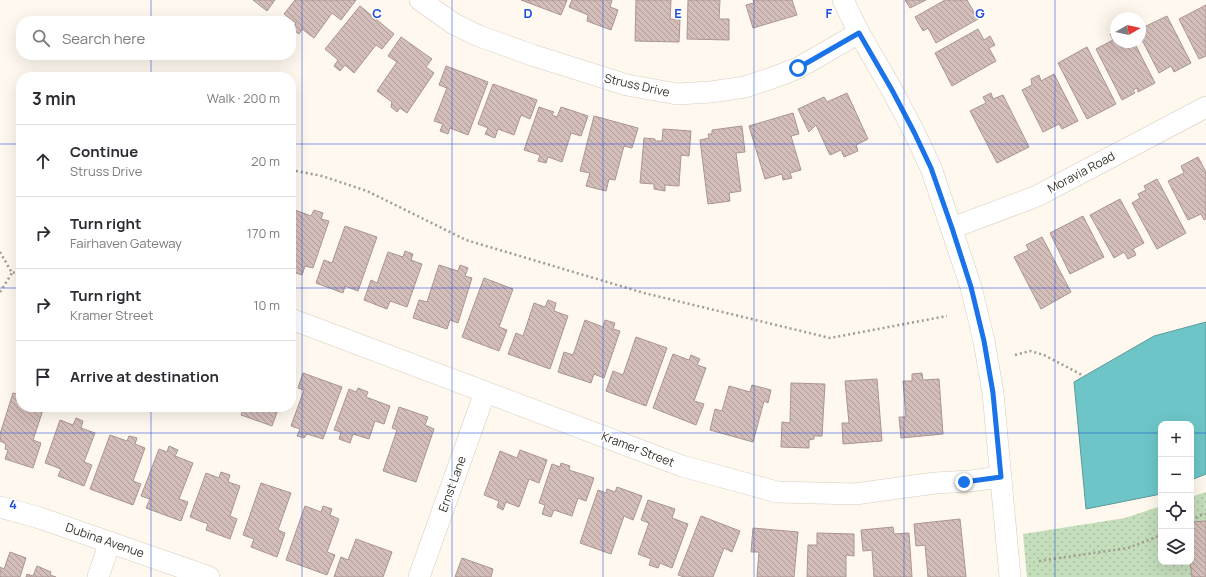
<!DOCTYPE html>
<meta charset="utf-8">
<style>
:root{--surface:#fff;--page:#f2f2f3;--text:#2b2b33;--muted:#7c7c81;--line:#e1e1e2}
body{margin:0;font-family:Manrope,sans-serif;background:var(--page);color:var(--text)}
.controls{position:absolute;right:12px;bottom:12px;display:grid;overflow:hidden;border-radius:8px;box-shadow:0 4px 16px #0002}
.controls button{width:36px;height:36px;display:grid;place-items:center;padding:0;border:0;border-bottom:1px solid var(--line);background:var(--surface);color:var(--text);font:20px sans-serif}
.compass{position:absolute;left:1110px;top:12px;width:36px;height:36px;border-radius:50%;background:var(--surface);box-shadow:0 4px 16px #0002;rotate:81deg}
.stop{position:absolute;width:12px;height:12px;margin:-9px;border:3px solid #1a73e8;border-radius:50%;background:#fff}
.stop.end{background:#1a73e8;border-color:#fff;box-shadow:0 1px 4px #0008}
.list{margin:0;padding:0;list-style:none}
h2{display:flex;justify-content:space-between;align-items:center;height:52px;margin:0;padding:0 16px;font-size:17px}
h2 small{font-size:13px;font-weight:400;color:var(--muted)}
.list li{display:grid;grid-template-columns:26px 1fr auto;gap:12px;align-items:center;box-sizing:border-box;height:72px;padding:0 16px;border-top:1px solid var(--line)}
.list b{display:block;font-size:15px;white-space:nowrap}
.list p{margin:0;font-size:13px;white-space:nowrap;color:var(--muted)}
.list em{font-size:13px;font-style:normal;color:var(--muted)}
.icon{flex:none;width:22px;height:22px;fill:none;stroke:currentColor;stroke-width:2;stroke-linecap:round;stroke-linejoin:round}
.map{position:relative;flex:none;width:1206px;height:577px;overflow:hidden}
.search{position:absolute;background:var(--surface);box-shadow:0 4px 16px #0002;left:16px;top:16px;width:280px;height:44px;display:flex;align-items:center;gap:10px;box-sizing:border-box;padding:0 14px;border-radius:16px;color:var(--muted);font-size:15px}
.panel{position:absolute;background:var(--surface);box-shadow:0 4px 16px #0002;left:16px;top:72px;width:280px;height:340px;border-radius:16px}
.map>svg:first-child{display:block}
.park{fill:url(#park-dots)}
.water{fill:#6dc5c7;stroke:#5d9a99}
.building{fill:url(#building-back-hatch);stroke:#aa9592}
.lines{fill:none;stroke-linecap:round;stroke-linejoin:round}
.street-casing{stroke:#d7ccbc;stroke-width:22}
.path{stroke:#a19b93;stroke-width:2.5;stroke-dasharray:2 3;stroke-linecap:butt}
.street{stroke:#fff;stroke-width:21}
.route{stroke:#1a73e8;stroke-width:5}
.grid{fill:none;stroke:#1d4ed8;stroke-width:1;stroke-opacity:0.55}
.labels{text-anchor:middle;dominant-baseline:central;stroke-width:3;stroke-linejoin:round;paint-order:stroke}
.street-label{font-size:12px;fill:#38342d;stroke:#fff}
.grid-label{font-size:13px;text-anchor:middle;font-weight:bold;fill:#1d4ed8;stroke:#fff;stroke-width:3;stroke-linejoin:round;paint-order:stroke}
</style>
<div class="map">
<svg width="1206" height="577" viewBox="0 0 1206 577">
<defs>
<pattern id="park-dots" width="8" height="8" patternUnits="userSpaceOnUse"><rect width="8" height="8" fill="#c4ddba"/><path d="M2 2h.1M6 6h.1" fill="none" stroke="#a9bea0" stroke-width="1.8" stroke-linecap="round"/></pattern>
<pattern id="building-back-hatch" width="6" height="6" patternUnits="userSpaceOnUse"><rect width="6" height="6" fill="#d4beba"/><path d="M-1 5l2 2M0 0l6 6M5-1l2 2" fill="none" stroke="#ad9b98"/></pattern>
</defs>
<rect width="100%" height="100%" fill="#fff8ee"/>
<polygon class="park" points="1206,492 1206,577 1027,577 1023,534 1125,518 1161,506 1161,562 1191,562 1191,497"/>
<polygon class="water" points="1206,322 1206,474 1191,480 1191,424 1161,424 1161,493 1156,495 1086,509 1074,382 1154,336"/>
<g class="building">
<polygon points="253,0 275,0 267,11"/>
<polygon points="295,0 356,0 341,20 332,13 314,38 302,29 299,34 292,29 296,23 284,14"/>
<polygon points="521,0 567,0 561,15"/>
<polygon points="572,0 612,0 610,7 618,10 611,30 587,21 588,15 569,7"/>
<polygon points="636,0 671,0 670,19 680,20 679,42 635,41"/>
<polygon points="688,0 720,0 719,19 729,19 729,40 687,39"/>
<polygon points="753,0 792,0 797,15 753,28 746,5 754,3"/>
<polygon points="905,0 926,0 910,8"/>
<polygon points="945,0 967,0 978,19 936,43 928,28 923,31 915,17"/>
<polygon points="1206,5 1206,56 1199,59 1179,19"/>
<polygon points="360,6 394,34 382,49 376,45 354,73 345,65 340,71 334,66 338,60 325,49"/>
<polygon points="1167,16 1191,63 1174,72 1171,66 1159,73 1140,36 1140,29"/>
<polygon points="978,29 984,40 990,36 995,45 989,48 996,61 952,86 935,53"/>
<polygon points="1116,31 1116,42 1134,42 1155,83 1138,92 1137,88 1133,90 1135,93 1122,100 1096,49 1113,40 1110,34"/>
<polygon points="401,37 432,59 426,67 434,73 407,113 400,108 397,112 391,107 392,102 377,91 397,62 388,56"/>
<polygon points="1087,47 1116,104 1087,119 1058,63"/>
<polygon points="446,66 488,82 468,135 450,128 448,134 440,131 443,124 434,121 447,88 439,85"/>
<polygon points="1054,74 1078,121 1062,129 1059,124 1043,132 1022,90 1032,85 1031,79 1039,75 1041,81"/>
<polygon points="493,84 537,100 530,119 521,115 514,135 498,129 495,138 485,134 488,128 478,124"/>
<polygon points="847,93 868,139 856,145 858,151 844,157 841,150 830,155 816,125 809,132 798,109 824,97 827,102"/>
<polygon points="991,93 993,99 1003,95 1029,147 997,163 970,111 986,103 983,97"/>
<polygon points="539,107 554,112 552,115 557,117 561,107 588,116 581,136 571,133 562,162 548,157 546,163 538,161 540,155 524,150"/>
<polygon points="793,113 799,134 791,136 801,170 790,173 792,178 783,180 782,174 765,179 749,126"/>
<polygon points="594,116 638,128 632,148 624,146 615,180 609,179 606,191 586,186 590,173 580,171"/>
<polygon points="742,126 745,152 736,153 741,191 729,193 730,201 708,204 700,140 709,138 708,134 712,134 712,130"/>
<polygon points="663,129 691,131 689,156 681,155 679,186 665,185 665,191 654,189 654,184 640,183 644,138 655,139 655,141 662,141"/>
<polygon points="1198,157 1206,172 1206,219 1204,220 1201,214 1188,220 1168,181 1184,173 1181,166"/>
<polygon points="1157,179 1186,233 1157,249 1132,203 1140,198 1138,194 1146,190 1144,186"/>
<polygon points="1120,199 1144,243 1133,249 1136,255 1128,259 1124,252 1114,258 1090,215"/>
<polygon points="295,210 311,216 314,210 323,213 321,219 329,221 313,268 305,266 302,275 291,271 291,222"/>
<polygon points="1083,216 1104,257 1070,274 1050,233"/>
<polygon points="345,226 377,237 358,291 345,286 343,293 316,283 324,260 332,263"/>
<polygon points="1042,237 1071,292 1041,309 1014,257 1029,250 1026,245"/>
<polygon points="405,251 413,254 411,260 422,264 407,307 390,301 387,309 364,300 371,280 377,283 388,252 403,257"/>
<polygon points="439,265 458,271 460,265 468,268 465,276 472,278 458,323 450,320 447,329 413,318 419,300 427,302"/>
<polygon points="484,278 513,289 499,327 507,330 499,351 462,337"/>
<polygon points="548,300 556,303 554,311 568,316 550,369 508,354 516,333 523,336 534,303 545,307"/>
<polygon points="585,320 603,327 605,320 615,323 613,329 620,331 604,378 594,374 591,383 558,372 564,352 573,355"/>
<polygon points="636,337 667,348 646,406 606,391 613,371 623,375"/>
<polygon points="673,354 689,360 691,355 700,359 697,365 706,368 694,401 704,404 696,425 653,408"/>
<polygon points="303,373 342,387 323,439 307,434 304,438 297,436 300,429 291,426 304,390 298,388"/>
<polygon points="922,373 923,380 939,379 943,434 901,438 899,417 906,417 903,381 912,381 912,374"/>
<polygon points="877,379 882,441 843,444 842,423 849,423 845,381"/>
<polygon points="791,383 825,384 822,436 814,436 814,439 809,440 809,448 781,447 782,422 790,423"/>
<polygon points="752,385 771,390 768,403 764,401 753,442 710,430 715,409 722,411 729,386 750,392"/>
<polygon points="358,388 368,392 366,397 390,406 384,424 375,421 369,439 353,434 350,443 339,439 341,432 334,430 349,389 356,392"/>
<polygon points="13,393 21,395 21,407 44,407 33,440 41,443 33,468 5,459 8,450 5,449 6,444 0,441 0,434"/>
<polygon points="244,407 279,407 272,426 241,415"/>
<polygon points="399,407 428,417 425,425 434,429 416,482 383,471 397,430 392,428"/>
<polygon points="76,418 83,421 81,428 95,433 84,462 92,465 84,486 58,476 61,469 45,463 60,420 73,425"/>
<polygon points="110,435 127,441 129,436 137,438 135,444 145,448 133,481 141,484 133,505 90,489"/>
<polygon points="169,446 178,450 175,456 193,463 179,499 188,502 181,521 146,508 150,499 141,496 159,449 167,452"/>
<polygon points="520,450 547,460 539,483 529,479 519,507 506,502 503,510 497,507 499,501 484,495 500,451 517,458"/>
<polygon points="561,463 570,466 569,470 594,478 586,501 578,498 572,516 554,510 551,517 542,514 545,505 539,503 552,464 560,467"/>
<polygon points="221,472 230,475 228,482 240,486 230,516 237,519 230,539 206,530 208,524 190,517 206,473 219,478"/>
<polygon points="261,483 291,493 278,530 285,533 277,557 251,547 254,539 243,535"/>
<polygon points="617,487 642,496 633,520 624,516 611,554 580,543 598,490 606,493 607,489 615,492"/>
<polygon points="648,500 675,509 672,518 688,524 672,568 660,563 658,568 649,565 651,559 638,554 649,523 641,520"/>
<polygon points="305,506 321,512 323,506 332,509 330,515 339,519 327,552 335,555 327,575 286,560"/>
<polygon points="701,516 740,531 732,552 724,548 713,577 684,577 678,575"/>
<polygon points="960,519 966,577 928,577 925,545 916,546 914,524"/>
<polygon points="1206,521 1206,577 1192,577 1190,562 1191,522"/>
<polygon points="893,527 894,534 909,533 912,577 874,577 872,550 863,551 861,530"/>
<polygon points="753,528 798,532 794,577 757,577 759,552 751,552"/>
<polygon points="817,533 854,534 854,556 846,555 846,577 807,577 808,545 817,545"/>
<polygon points="356,539 392,552 383,577 334,577 341,557 348,560"/>
<polygon points="10,552 26,558 20,577 0,577 0,567 4,569"/>
<polygon points="462,558 493,569 491,577 455,577"/>
<polygon points="37,566 51,572 50,575 56,577 26,577 27,574 33,576"/>
</g>
<g class="lines">
<defs>
<g id="street">
<polyline points="420,0 454,24 479,36 532,55 627,85 677,94 711,92 745,87 775,77 798,68 859,33"/>
<polyline points="843,0 859,33 892,90 914,132 931,168 971,287 984,341 993,393 1010,577"/>
<polyline points="952,228 1037,196 1206,107"/>
<polyline points="291,319 682,466 777,492 855,494 935,483 970,481 1001,477"/>
<polyline points="0,507 37,517 209,577"/>
<polyline points="98,577 110,542"/>
<polyline points="419,577 485,392"/>
</g>
</defs>
<use href="#street" class="street-casing"/>
<g class="path">
<polyline points="291,170 322,176 367,191 466,240 644,293 830,338 947,316"/>
<polyline points="0,252 12,273 21,271"/>
<polyline points="0,292 12,273"/>
<polyline points="1015,355 1030,351 1044,355 1084,376"/>
<polyline points="1191,520 1201,515 1206,514"/>
<polyline points="1039,561 1128,548 1161,535"/>
</g>
<use href="#street" class="street"/>
</g>
<g class="lines">
<polyline class="route" points="798,68 859,33 892,90 914,132 931,168 952,228 971,287 984,341 993,393 1001,477 964,482"/>
</g>
<path class="grid" d="M151,0V21M302,0V577M452,0V577M603,0V577M754,0V577M904,0V577M1055,0V577M151,55V77M0,144H21M291,144H1206M0,288H21M291,288H1206M151,407V577M0,433H1161M1191,433H1206"/>
<g class="labels">
<g class="street-label">
<text transform="translate(637 85) rotate(13)">Struss Drive</text>
<text transform="translate(1081 172) rotate(-28)">Moravia Road</text>
<text transform="translate(638 449) rotate(21)">Kramer Street</text>
<text transform="translate(452 484) rotate(-70)">Ernst Lane</text>
<text transform="translate(105 540) rotate(19)">Dubina Avenue</text>
</g>
</g>
<g class="grid-label">
<text x="377" y="18">C</text>
<text x="528" y="18">D</text>
<text x="678" y="18">E</text>
<text x="829" y="18">F</text>
<text x="980" y="18">G</text>
<text x="13" y="509">4</text>
</g>
</svg>
<div class="controls">
<button>+</button>
<button>−</button>
<button><svg class="icon" aria-label="locate" viewBox="0 0 24 24"><circle cx="12" cy="12" r="6"/><path d="M12 2v4M12 18v4M2 12h4M18 12h4"/></svg></button>
<button><svg class="icon" aria-label="layers" viewBox="0 0 24 24"><path d="M12 4l9 5-9 5-9-5zM3 14l9 5 9-5"/></svg></button>
</div>
<svg class="compass" viewBox="-18 -18 36 36"><path d="M0-13l5 13h-10z" fill="#e53935"/><path d="M0 13l5-13h-10z" fill="#7c7c81"/></svg>
<div class="stop" style="left:798px;top:68px"></div>
<div class="stop end" style="left:964px;top:482px"></div>
<div class="search"><svg class="icon" aria-label="search" viewBox="0 0 24 24"><circle cx="10" cy="10" r="6"/><path d="M15 15l6 6"/></svg>Search here</div>
<section class="panel">
<h2>3 min<small>Walk · 200 m</small></h2>
<ul class="list">
<li><svg class="icon" aria-label="ahead" viewBox="0 0 24 24"><path d="M12 20V5M6 11l6-6 6 6"/></svg><div><b>Continue</b><p>Struss Drive</p></div><em>20 m</em></li>
<li><svg class="icon" aria-label="right" viewBox="0 0 24 24"><path d="M7 20v-9h11M14 6l5 5-5 5"/></svg><div><b>Turn right</b><p>Fairhaven Gateway</p></div><em>170 m</em></li>
<li><svg class="icon" aria-label="right" viewBox="0 0 24 24"><path d="M7 20v-9h11M14 6l5 5-5 5"/></svg><div><b>Turn right</b><p>Kramer Street</p></div><em>10 m</em></li>
<li><svg class="icon" aria-label="arrive" viewBox="0 0 24 24"><path d="M6 21V4h12l-3 4 3 4H6"/></svg><div><b>Arrive at destination</b></div></li>
</ul>
</section>
</div>
